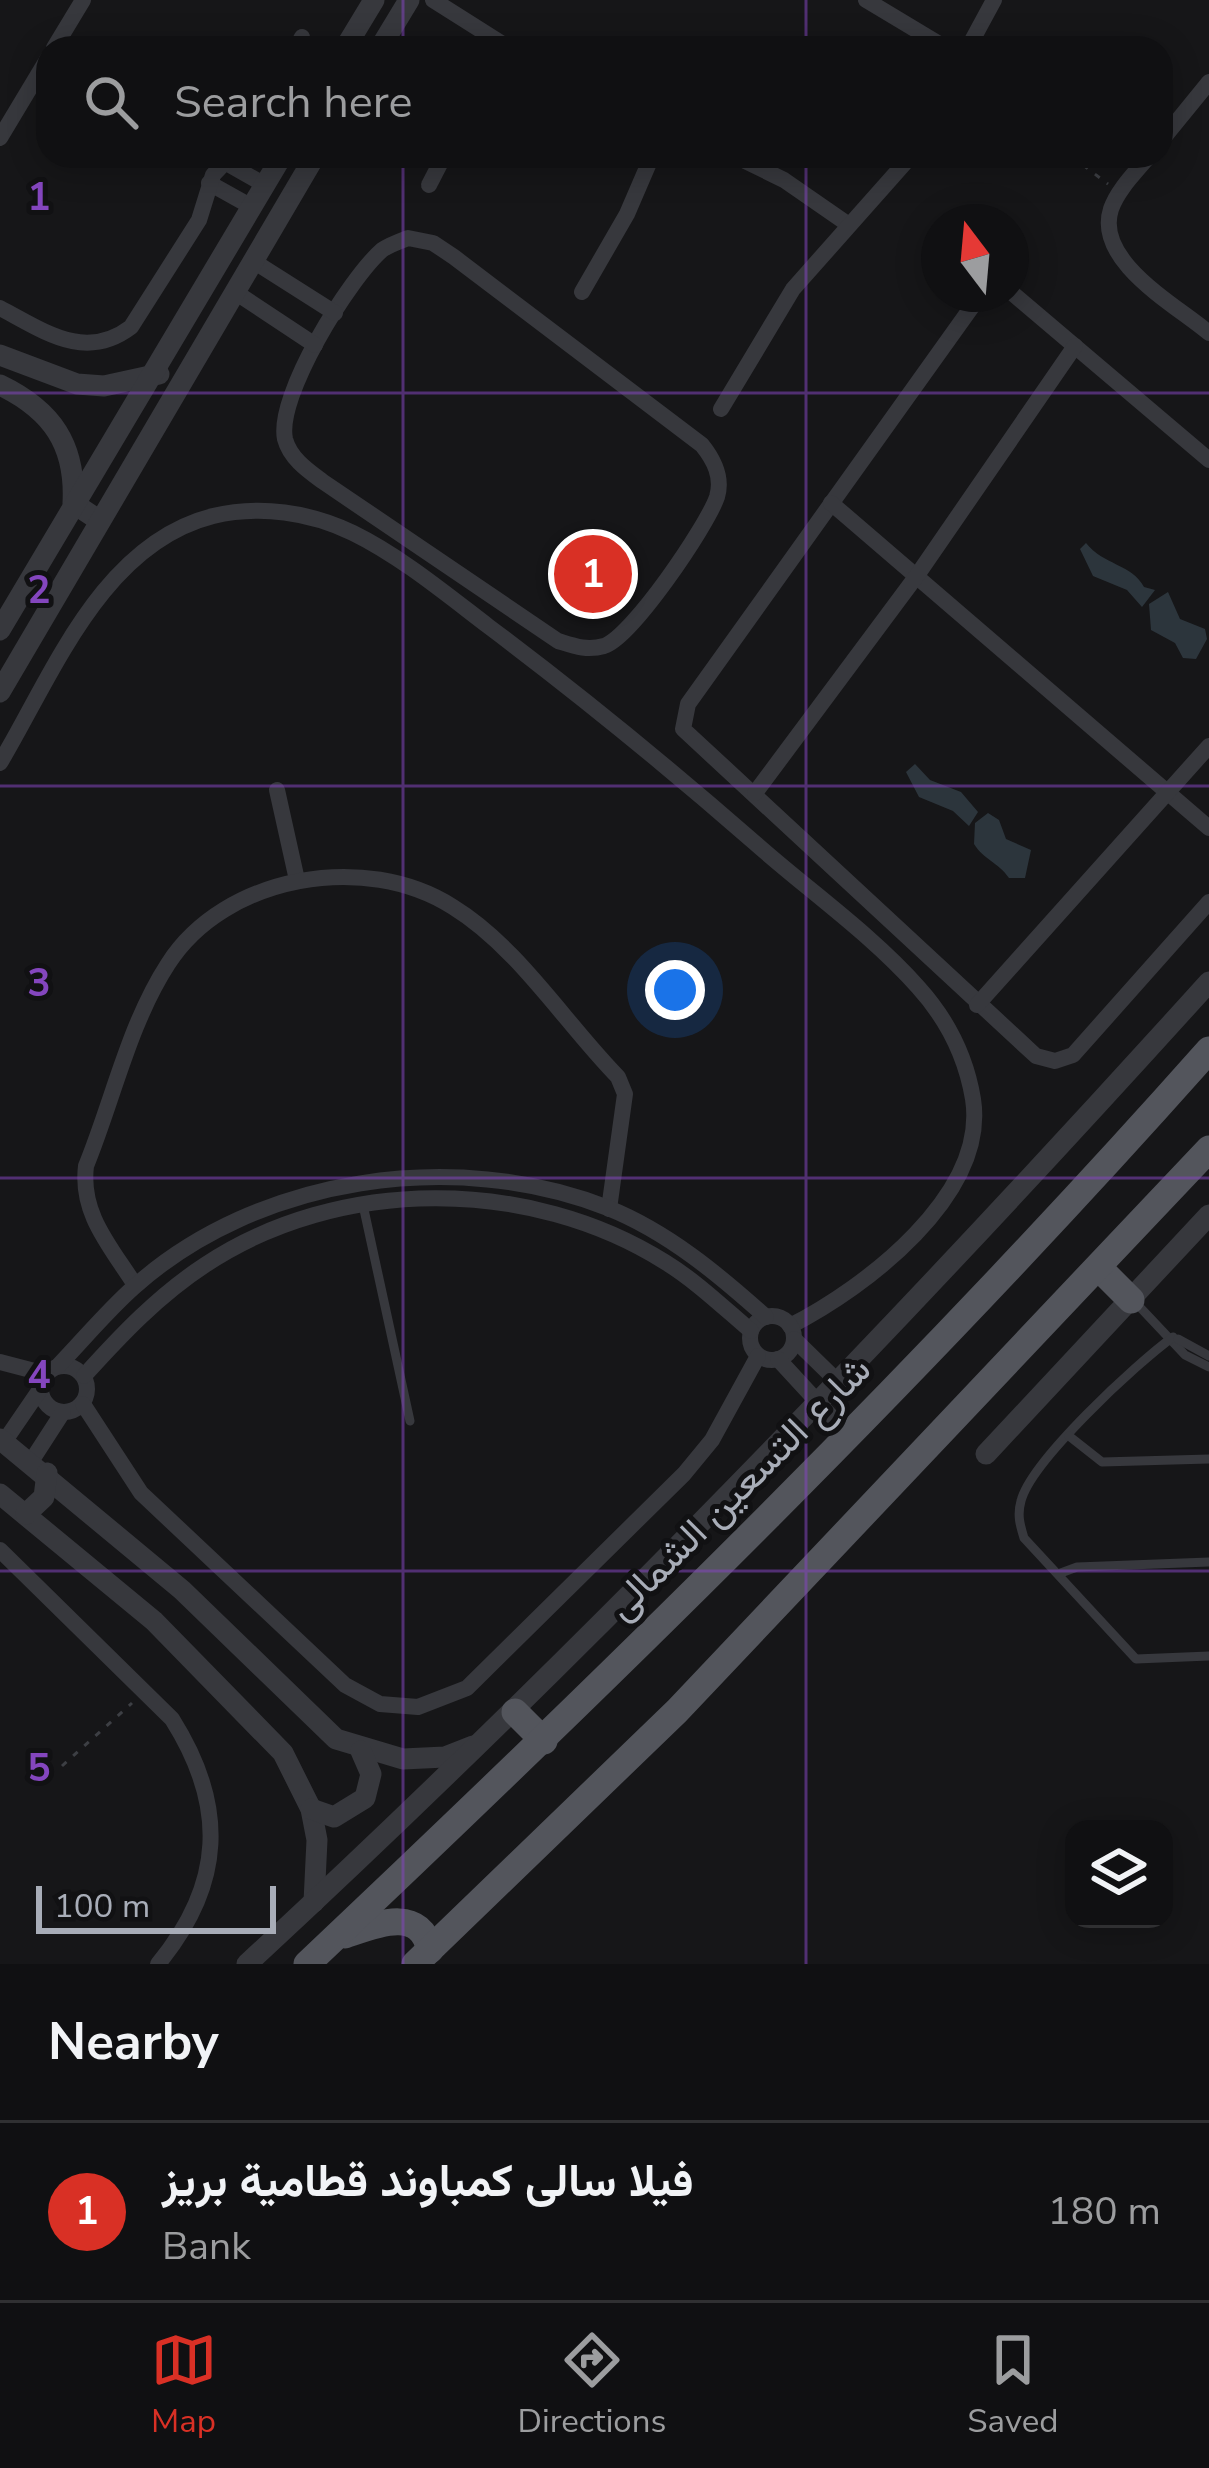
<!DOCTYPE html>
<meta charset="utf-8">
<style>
:root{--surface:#101012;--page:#19191b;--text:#f1f3f6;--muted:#9c9d9f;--line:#303032;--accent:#d93025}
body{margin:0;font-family:"Nunito Sans",Vazirmatn,sans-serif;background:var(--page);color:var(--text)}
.controls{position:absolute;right:36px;bottom:36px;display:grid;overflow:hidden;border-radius:24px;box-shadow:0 6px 30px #0003}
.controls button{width:108px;height:108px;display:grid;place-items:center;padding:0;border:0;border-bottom:3px solid var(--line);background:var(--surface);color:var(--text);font:60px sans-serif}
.compass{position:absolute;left:921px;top:204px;width:108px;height:108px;border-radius:50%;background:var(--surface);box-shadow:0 6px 30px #0003;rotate:344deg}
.scale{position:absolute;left:36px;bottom:30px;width:240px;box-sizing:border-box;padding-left:12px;border:6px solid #a8adb8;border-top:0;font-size:33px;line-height:42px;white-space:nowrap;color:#a8adb8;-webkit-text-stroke:9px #111113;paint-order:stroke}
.you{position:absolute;left:675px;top:990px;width:42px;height:42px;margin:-30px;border:9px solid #fff;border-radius:50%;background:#1a73e8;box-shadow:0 0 0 18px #1a73e833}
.badge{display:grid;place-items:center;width:78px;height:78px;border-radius:50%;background:var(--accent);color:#fff;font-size:39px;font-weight:700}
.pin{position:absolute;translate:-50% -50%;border:6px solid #fff;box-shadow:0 3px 12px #0006}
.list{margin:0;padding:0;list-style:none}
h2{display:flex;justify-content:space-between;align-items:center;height:156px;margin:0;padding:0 48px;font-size:51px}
h2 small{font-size:39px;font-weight:400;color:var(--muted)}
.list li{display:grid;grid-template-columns:78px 1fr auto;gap:36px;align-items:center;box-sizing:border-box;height:180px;padding:0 48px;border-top:3px solid var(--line)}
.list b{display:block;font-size:45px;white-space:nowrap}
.list p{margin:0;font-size:39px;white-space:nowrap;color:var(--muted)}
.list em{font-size:39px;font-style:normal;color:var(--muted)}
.icon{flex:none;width:66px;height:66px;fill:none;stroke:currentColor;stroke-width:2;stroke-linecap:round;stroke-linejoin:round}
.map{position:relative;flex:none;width:1209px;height:1964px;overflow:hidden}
.search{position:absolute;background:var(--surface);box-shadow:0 6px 30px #0003;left:36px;right:36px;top:36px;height:132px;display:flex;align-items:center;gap:30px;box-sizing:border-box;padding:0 42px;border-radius:36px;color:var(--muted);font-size:45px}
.sheet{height:336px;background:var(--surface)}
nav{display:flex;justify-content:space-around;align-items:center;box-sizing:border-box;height:168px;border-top:3px solid var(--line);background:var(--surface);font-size:33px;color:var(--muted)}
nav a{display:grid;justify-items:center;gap:6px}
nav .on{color:var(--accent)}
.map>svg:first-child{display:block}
.water{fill:#2c353c}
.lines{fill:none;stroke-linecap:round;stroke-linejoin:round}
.path{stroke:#3d3f44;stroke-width:3;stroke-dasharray:6 9;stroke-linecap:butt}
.service{stroke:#37383d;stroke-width:9}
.minor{stroke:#37383d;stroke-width:16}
.tertiary{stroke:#37383d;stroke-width:21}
.primary{stroke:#53555c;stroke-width:27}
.grid{fill:none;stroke:#8446be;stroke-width:3;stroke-opacity:0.55}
.labels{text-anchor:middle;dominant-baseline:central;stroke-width:10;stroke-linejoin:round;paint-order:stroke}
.street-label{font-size:39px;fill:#a8adb8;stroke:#111113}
.grid-label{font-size:39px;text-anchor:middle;font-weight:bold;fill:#8446be;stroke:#111113;stroke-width:10;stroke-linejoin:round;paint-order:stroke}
</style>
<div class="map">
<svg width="1209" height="1964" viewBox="0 0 1209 1964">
<rect width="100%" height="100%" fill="#161618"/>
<g class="water">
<path d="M1086,543C1103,565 1132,564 1144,587L1155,590L1142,607L1127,590L1093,576L1080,549Z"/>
<polygon points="1168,592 1180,619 1205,629 1207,639 1196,659 1183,658 1175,643 1151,630 1149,604"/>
<polygon points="915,764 930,780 961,792 978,812 969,826 953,811 919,797 906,772"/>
<path d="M988,813L999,820L1006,839L1031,850L1025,878H1009C998,862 984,860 974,844L975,823Z"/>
</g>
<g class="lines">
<g class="path">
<polyline points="1071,156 1108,184"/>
<polyline points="62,1766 132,1703"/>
</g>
<g class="service">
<polyline points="363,1205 410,1421"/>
<polyline points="1136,1303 1185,1355 1209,1367"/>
<path d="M1173,1337C1137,1363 1031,1461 1021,1501C1017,1515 1020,1525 1024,1538L1136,1659L1209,1656"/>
<polyline points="1178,1339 1209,1356"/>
<polyline points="1069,1436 1102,1462 1209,1459"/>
<polyline points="1058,1574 1077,1567 1209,1562"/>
</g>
<g class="minor">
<polyline points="433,0 509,48"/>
<polyline points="866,0 946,48"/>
<polyline points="54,48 83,0"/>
<polyline points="296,48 302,37"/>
<polyline points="968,48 994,0"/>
<polyline points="0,138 48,58"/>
<polyline points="1161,141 1209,82"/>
<polyline points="735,156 784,180 849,225"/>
<path d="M1149,156C1136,172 1118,189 1111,209C1094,261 1176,305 1209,333"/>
<polyline points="223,161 265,185"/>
<polyline points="209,183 252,207"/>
<polyline points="429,185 444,156"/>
<path d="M408,238L433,243L454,257L702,445C714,460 723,477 717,497C707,526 632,637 604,646C587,651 574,646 558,641L322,481C307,470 290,458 285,439C276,396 349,279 382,250C389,245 400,241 408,238Z"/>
<polyline points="253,261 335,313"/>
<polyline points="235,292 315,345"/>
<polyline points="582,292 627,214 652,156"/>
<polyline points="1011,292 1209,460"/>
<polyline points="981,294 688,704 683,729 1036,1056 1055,1061 1073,1055 1209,902"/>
<path d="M0,308C44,331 85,362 131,327L199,220L213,175L231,156"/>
<polyline points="721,409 793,289 911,156"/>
<polyline points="831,503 1209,828"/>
<path d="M0,763C53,674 102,544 213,516C260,505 310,512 353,533C400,556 446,594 488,626C580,695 668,767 755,843C808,890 871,934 918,987C947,1019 966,1057 973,1099C988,1195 865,1288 790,1326"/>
<polyline points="277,790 297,880"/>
<polyline points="755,793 918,574 1075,346"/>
<polyline points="977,1005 1209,746"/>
<path d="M135,1285C111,1247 80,1214 86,1166C113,1100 129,1024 168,964C225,875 366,851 453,907C518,947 565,1023 618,1077L625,1094L609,1209"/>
<circle cx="772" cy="1338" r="22"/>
<polyline points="794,1339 836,1380"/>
<polyline points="778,1359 848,1435"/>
<polyline points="0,1362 46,1374"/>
<circle cx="64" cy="1389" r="23"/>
<path d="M58,1366C83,1340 107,1311 134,1287C258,1176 456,1148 608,1208C668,1232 719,1275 766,1317"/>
<path d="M84,1376C121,1335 159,1295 205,1265C339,1176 530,1177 665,1262C696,1281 724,1308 751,1331"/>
<polyline points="83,1404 141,1493 345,1685 380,1704 418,1707 467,1688 684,1474 712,1440 758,1356"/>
<polyline points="4,1442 41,1388"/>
<polyline points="32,1460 63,1412"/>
<path d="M0,1550L172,1719C227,1806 224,1884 158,1964"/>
</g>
<g class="tertiary">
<polyline points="345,48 374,0"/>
<polyline points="380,48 409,0"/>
<polyline points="0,355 77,384 104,386 159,374"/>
<path d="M0,385C52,410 76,445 73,503L100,521"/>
<polyline points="0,630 282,156"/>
<polyline points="0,692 315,156"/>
<polyline points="0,1439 182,1590 336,1739 403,1759 445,1757 473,1746"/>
<polyline points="986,1454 1209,1215"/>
<polyline points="0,1494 154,1621 283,1753 311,1809 317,1840 314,1902"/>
<polyline points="26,1514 44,1497 47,1473"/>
<polyline points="311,1809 334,1817 365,1798 371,1774 361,1751"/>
<path d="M247,1964C583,1653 902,1322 1209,982"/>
</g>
<g class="primary">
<polyline points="1100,1269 1131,1300"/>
<polyline points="515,1712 544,1741"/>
<path d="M345,1935C375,1925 420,1905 430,1950"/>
<path d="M307,1964C618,1670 925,1370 1209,1050"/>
<polyline points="415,1964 677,1711 1209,1149"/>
</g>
</g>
<path class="grid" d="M403,0V48M806,0V48M403,156V1964M806,156V1964M0,393H1209M0,786H1209M0,1178H1209M0,1571H1209"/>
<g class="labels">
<g class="street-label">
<text transform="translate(739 1488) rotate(-45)">شارع التسعين الشمالى</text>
</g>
</g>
<g class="grid-label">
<text x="39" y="210">1</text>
<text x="39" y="603">2</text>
<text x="39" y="996">3</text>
<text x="39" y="1388">4</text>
<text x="39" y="1781">5</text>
</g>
</svg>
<div class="controls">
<button><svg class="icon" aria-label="layers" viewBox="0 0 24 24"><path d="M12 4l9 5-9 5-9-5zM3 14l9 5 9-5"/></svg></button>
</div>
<svg class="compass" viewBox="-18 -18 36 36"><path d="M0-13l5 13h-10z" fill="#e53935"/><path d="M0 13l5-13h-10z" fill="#9c9d9f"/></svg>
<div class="scale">100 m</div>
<div class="you"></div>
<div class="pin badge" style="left:593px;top:574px">1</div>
<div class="search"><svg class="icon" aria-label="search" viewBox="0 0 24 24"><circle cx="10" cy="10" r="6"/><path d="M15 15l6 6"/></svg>Search here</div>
</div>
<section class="sheet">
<h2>Nearby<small></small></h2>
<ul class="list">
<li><span class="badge">1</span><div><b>فيلا سالى كمباوند قطامية بريز</b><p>Bank</p></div><em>180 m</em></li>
</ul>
</section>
<nav>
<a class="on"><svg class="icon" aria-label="map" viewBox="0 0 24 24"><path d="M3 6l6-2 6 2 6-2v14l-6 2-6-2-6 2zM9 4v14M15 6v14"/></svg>Map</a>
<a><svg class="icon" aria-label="directions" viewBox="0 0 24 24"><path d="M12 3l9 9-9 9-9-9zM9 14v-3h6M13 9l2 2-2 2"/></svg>Directions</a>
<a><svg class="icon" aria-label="saved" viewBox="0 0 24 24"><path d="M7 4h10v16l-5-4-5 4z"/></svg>Saved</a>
</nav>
